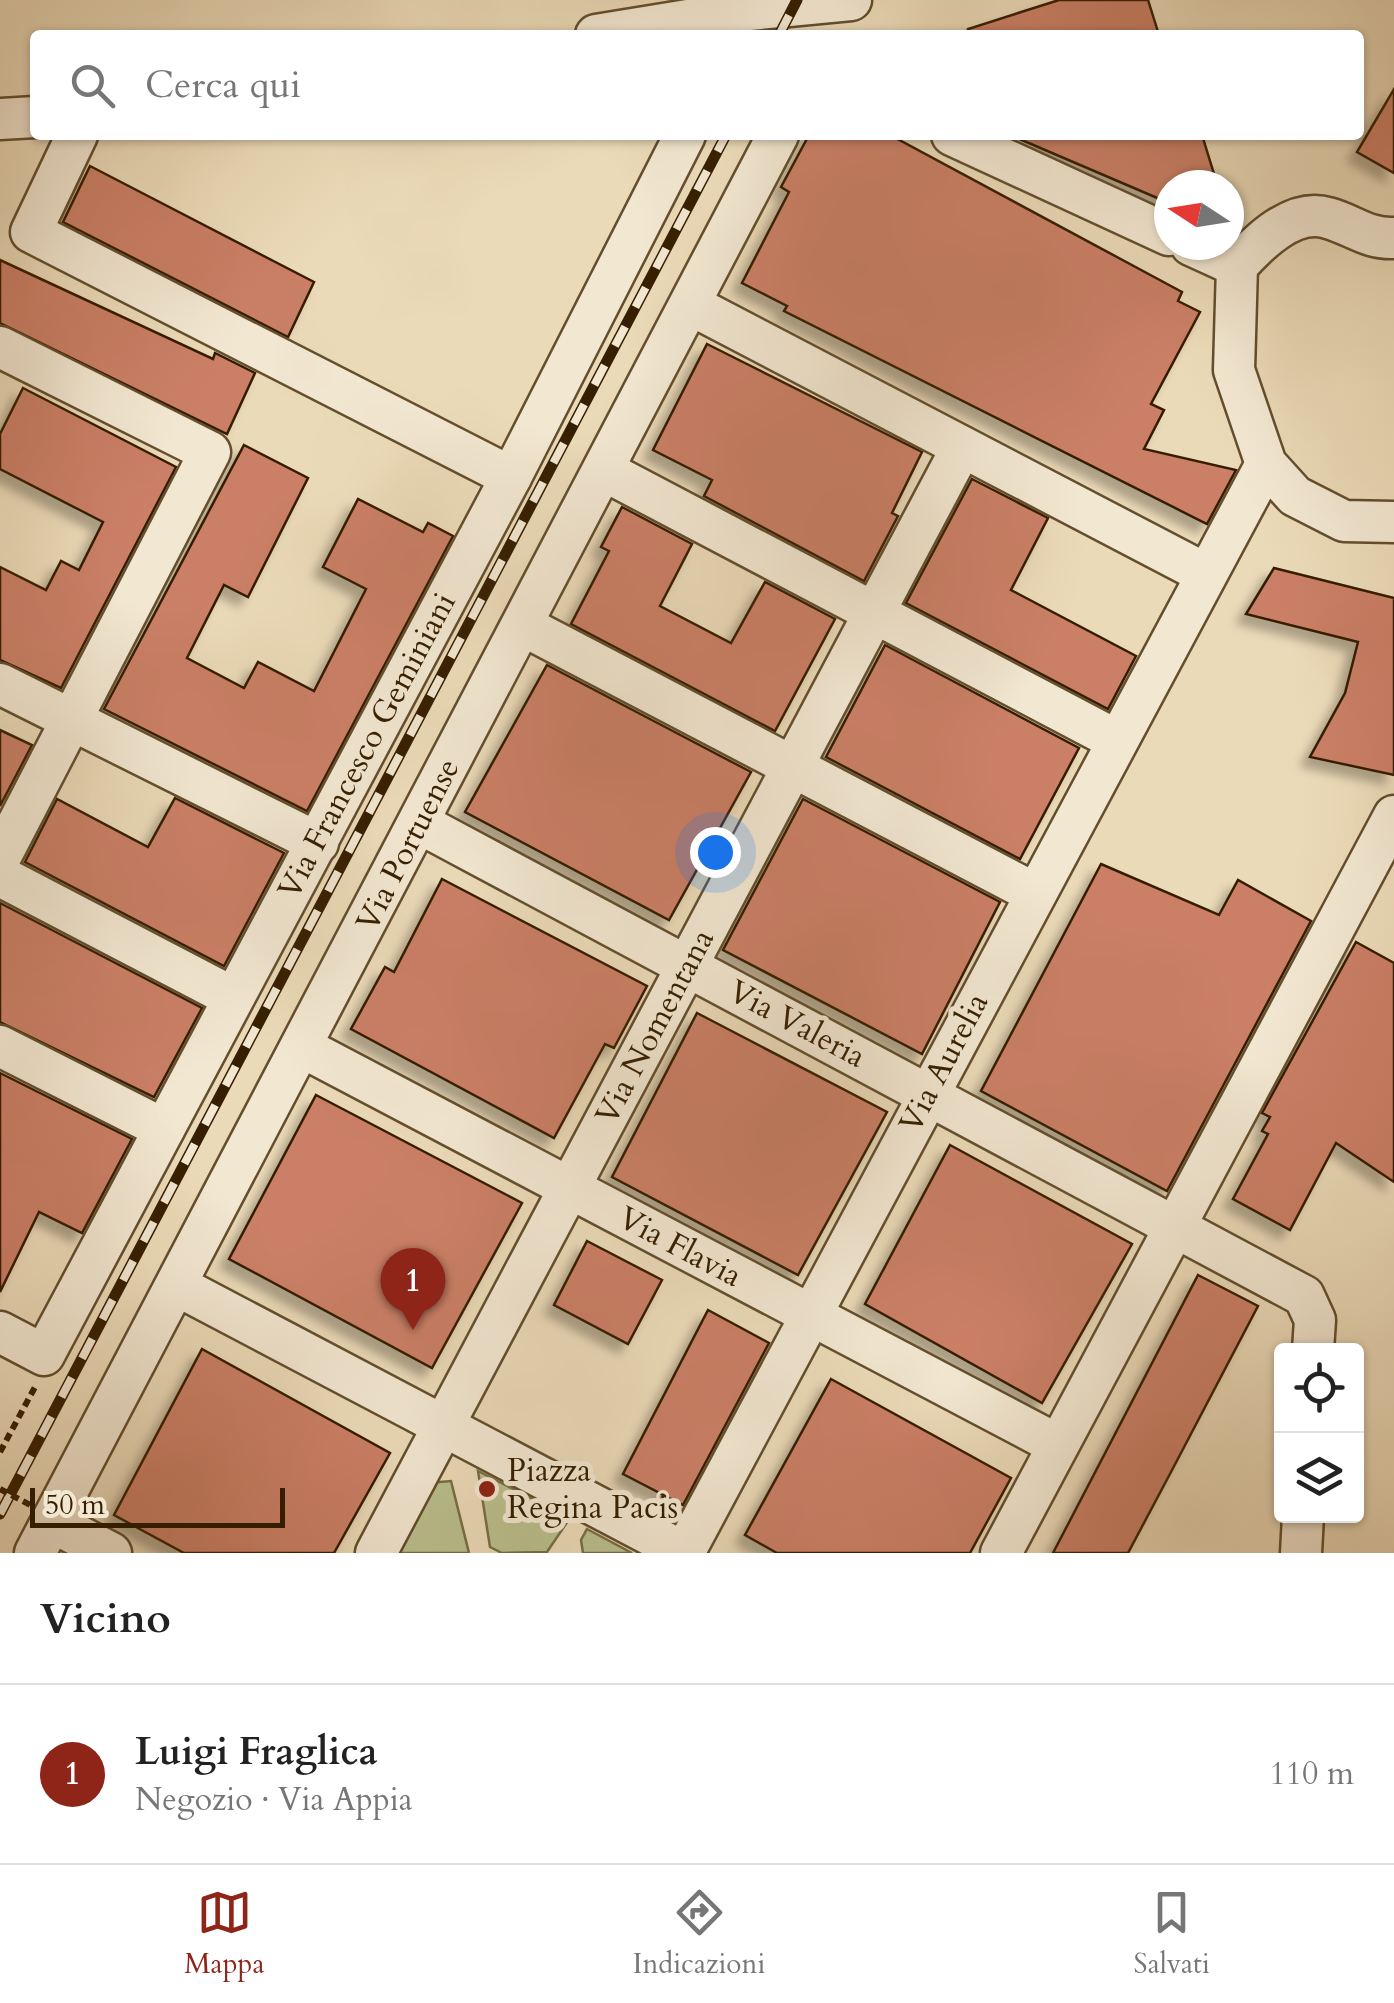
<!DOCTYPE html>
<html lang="it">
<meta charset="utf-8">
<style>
:root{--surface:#fff;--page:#f6f6f6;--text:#222;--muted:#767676;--line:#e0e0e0;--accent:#8f2418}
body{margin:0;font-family:Cardo,serif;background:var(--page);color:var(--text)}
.controls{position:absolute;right:30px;bottom:30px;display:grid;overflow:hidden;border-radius:10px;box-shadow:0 2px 8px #0004}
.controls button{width:90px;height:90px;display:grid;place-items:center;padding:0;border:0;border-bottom:2px solid var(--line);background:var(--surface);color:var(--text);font:50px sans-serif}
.compass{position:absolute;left:1154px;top:170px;width:90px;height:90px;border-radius:50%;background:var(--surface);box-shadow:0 2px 8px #0004;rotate:282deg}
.scale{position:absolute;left:30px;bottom:25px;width:255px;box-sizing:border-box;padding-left:10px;border:5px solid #361f00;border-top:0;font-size:28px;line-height:35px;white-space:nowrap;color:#361f00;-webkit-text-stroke:8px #f2e7d1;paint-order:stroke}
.you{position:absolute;left:715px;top:852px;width:35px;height:35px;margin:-25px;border:8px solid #fff;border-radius:50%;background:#1a73e8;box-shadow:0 0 0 15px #1a73e833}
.badge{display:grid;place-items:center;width:65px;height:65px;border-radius:50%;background:var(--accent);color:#fff;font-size:32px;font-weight:700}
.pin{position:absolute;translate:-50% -82px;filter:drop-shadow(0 2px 5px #0008)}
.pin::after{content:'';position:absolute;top:52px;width:35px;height:30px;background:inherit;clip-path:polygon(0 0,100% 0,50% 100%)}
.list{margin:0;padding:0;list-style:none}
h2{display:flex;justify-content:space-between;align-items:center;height:130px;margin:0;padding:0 40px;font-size:42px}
h2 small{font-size:32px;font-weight:400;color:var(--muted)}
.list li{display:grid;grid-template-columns:65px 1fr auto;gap:30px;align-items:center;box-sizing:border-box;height:180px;padding:0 40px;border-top:2px solid var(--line)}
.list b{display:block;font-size:38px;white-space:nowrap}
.list p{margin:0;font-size:32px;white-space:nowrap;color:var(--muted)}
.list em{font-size:32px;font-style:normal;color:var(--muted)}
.icon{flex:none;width:55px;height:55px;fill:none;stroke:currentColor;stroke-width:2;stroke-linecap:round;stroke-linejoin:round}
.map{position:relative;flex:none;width:1394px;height:1553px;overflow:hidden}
.search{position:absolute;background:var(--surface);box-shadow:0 2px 8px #0004;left:30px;right:30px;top:30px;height:110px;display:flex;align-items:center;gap:25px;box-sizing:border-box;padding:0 35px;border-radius:10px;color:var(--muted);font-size:38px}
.sheet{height:310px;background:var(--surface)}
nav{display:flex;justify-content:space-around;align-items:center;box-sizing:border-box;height:140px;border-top:2px solid var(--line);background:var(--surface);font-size:28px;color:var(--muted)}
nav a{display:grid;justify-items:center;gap:5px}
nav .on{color:var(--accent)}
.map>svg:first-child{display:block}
.green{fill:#babf8d;stroke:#786f46;stroke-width:2.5}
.building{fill:#ca7f66;stroke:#361f00;stroke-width:2.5;filter:url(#shadow)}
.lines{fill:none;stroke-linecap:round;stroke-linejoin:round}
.minor-casing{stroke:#634e2e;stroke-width:45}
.path{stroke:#361f00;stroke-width:6;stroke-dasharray:8 5;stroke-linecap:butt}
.minor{stroke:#f2e7d1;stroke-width:40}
.rail-casing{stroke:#361f00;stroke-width:11}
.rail{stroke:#f2e7d1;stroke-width:8;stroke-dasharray:22;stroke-linecap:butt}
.path-bridge{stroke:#361f00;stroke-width:6;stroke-dasharray:8 5;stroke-linecap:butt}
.poi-dot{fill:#8f2418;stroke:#f2e7d1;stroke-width:4}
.labels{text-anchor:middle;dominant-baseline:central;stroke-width:10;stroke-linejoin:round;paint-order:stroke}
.street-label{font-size:32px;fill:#361f00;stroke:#f2e7d1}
.poi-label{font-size:32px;fill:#361f00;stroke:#f2e7d1;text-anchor:start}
</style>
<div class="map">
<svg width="1394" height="1553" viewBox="0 0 1394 1553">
<defs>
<filter id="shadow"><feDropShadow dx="-9" dy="9" stdDeviation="5" flood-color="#0004"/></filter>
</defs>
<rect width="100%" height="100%" fill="#ebdab8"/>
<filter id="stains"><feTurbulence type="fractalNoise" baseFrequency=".002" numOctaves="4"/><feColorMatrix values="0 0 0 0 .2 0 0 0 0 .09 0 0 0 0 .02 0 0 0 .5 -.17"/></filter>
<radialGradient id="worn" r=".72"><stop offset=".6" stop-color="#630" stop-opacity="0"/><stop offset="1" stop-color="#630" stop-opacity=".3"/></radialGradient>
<g class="green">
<polygon points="478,1471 570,1518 547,1552 502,1553 490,1547"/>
<polygon points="451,1481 469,1553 395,1553 428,1483"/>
<polygon points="587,1529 632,1553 583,1553 581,1540"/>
</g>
<g class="building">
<polygon points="1059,0 1148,0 1159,35 969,35 968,29"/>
<polygon points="1394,89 1394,173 1357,152"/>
<polygon points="809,135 890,135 1182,292 1178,301 1200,312 1151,404 1164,410 1144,449 1236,470 1207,524 784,311 787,306 742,283 789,192 781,187"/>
<polygon points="1010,135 1202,135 1214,174 1203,177 1206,185 1169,185 1169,203"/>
<polygon points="90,166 314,282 288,337 63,222"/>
<polygon points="0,260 213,359 215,353 255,373 227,434 0,323"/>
<polygon points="707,344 922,452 892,513 898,516 864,581 704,496 712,480 653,450"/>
<polygon points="23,388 176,467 61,688 0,660 0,567 46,590 61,561 79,570 103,522 0,469 0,434"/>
<polygon points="244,445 308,478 248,597 224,585 187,658 244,688 258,662 314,691 366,589 323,567 358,499 423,532 428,523 453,536 307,811 104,709"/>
<polygon points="972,479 1048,518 1011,590 1136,656 1108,709 906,603"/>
<polygon points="622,507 692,544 660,606 731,643 765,582 835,619 775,731 571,624 609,551 601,547"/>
<polygon points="1274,568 1394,598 1394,775 1310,757 1345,693 1358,642 1246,614"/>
<polygon points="885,645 1079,748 1020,859 826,757"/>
<polygon points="547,665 751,772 669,920 465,812"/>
<polygon points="0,730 32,745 0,806"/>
<polygon points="175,798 284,853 224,966 25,862 57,799 148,847"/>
<polygon points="803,799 1000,902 922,1054 723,950"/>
<polygon points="1101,864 1219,915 1238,880 1311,921 1167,1191 981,1091"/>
<polygon points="442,879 647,986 614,1048 605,1044 554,1138 351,1029 385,967 394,972"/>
<polygon points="0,903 202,1008 154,1097 0,1022"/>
<polygon points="1356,942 1394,963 1394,1182 1336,1143 1290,1230 1233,1199 1268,1134 1262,1131 1270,1117 1262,1113"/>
<polygon points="697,1013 887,1112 798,1275 612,1177"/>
<polygon points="0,1073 132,1139 82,1233 39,1212 0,1292"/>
<polygon points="316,1095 522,1203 432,1368 229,1259"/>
<polygon points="950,1145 1132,1244 1042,1403 865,1304"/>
<polygon points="587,1241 662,1280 628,1344 554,1305"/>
<polygon points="1198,1275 1258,1306 1171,1472 1128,1553 1053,1553"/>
<polygon points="708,1310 769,1343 683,1505 623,1474"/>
<polygon points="202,1349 390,1453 334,1553 184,1553 114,1515"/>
<polygon points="831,1379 1011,1478 970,1553 777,1553 745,1535"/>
</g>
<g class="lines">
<defs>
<g id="minor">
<polyline points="596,35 749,10 851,0"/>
<polyline points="0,119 35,117"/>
<polyline points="77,135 31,232 511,477"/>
<polyline points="952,135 1169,235"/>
<polyline points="1191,245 1237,266 1234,370 1266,464 1295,496 1344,521 1394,522"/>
<path d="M1237,266C1258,243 1293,207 1328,218C1353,225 1367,239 1394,238"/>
<polyline points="691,305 1204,573"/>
<polyline points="0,347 210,452 0,858"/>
<polyline points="603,470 1116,740"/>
<polyline points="522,625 1034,893"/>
<polyline points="0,684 318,843"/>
<polyline points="419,823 1304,1296 1315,1320 1313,1350"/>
<polyline points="0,876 232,997"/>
<polyline points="0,1046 164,1129"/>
<polyline points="302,1047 1058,1445"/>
<polyline points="178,1286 685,1553"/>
<polyline points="0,1332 44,1355 511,477 685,135"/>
<polyline points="52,1522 111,1553"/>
<polyline points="35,1553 778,135"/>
<polyline points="376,1553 962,447"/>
<polyline points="684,1553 1266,464"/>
<polyline points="1001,1553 1394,816"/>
<polyline points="1301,1553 1303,1516"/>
</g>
</defs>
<use href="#minor" class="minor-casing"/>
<polyline class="path" points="0,1452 35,1387"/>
<use href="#minor" class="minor"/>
<defs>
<g id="rail">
<polyline points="779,35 797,0"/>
<polyline points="0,1514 726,135"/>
</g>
</defs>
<use href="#rail" class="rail-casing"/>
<use href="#rail" class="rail"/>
<polyline class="path-bridge" points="0,1489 32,1506"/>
</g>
<circle class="poi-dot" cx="487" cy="1489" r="10"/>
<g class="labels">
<g class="street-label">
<text transform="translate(367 746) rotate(-62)">Via Francesco Geminiani</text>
<text transform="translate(408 845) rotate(-63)">Via Portuense</text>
<text transform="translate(797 1024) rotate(28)">Via Valeria</text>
<text transform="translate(655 1027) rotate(-62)">Via Nomentana</text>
<text transform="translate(944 1063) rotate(-62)">Via Aurelia</text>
<text transform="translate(680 1247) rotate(28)">Via Flavia</text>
</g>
<g class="poi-label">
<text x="507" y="1471">Piazza<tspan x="507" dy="37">Regina Pacis</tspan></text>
</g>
</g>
<rect width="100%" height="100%" filter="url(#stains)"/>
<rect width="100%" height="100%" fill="url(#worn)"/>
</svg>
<div class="controls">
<button><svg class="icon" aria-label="locate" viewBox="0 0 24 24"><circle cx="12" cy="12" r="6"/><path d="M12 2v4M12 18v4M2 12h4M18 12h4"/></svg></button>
<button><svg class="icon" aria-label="layers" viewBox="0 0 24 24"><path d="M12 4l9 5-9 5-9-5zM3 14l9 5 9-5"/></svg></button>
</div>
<svg class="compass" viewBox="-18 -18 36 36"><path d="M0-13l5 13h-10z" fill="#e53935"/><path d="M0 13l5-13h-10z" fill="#767676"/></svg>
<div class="scale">50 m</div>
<div class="you"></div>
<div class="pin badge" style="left:413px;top:1330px">1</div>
<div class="search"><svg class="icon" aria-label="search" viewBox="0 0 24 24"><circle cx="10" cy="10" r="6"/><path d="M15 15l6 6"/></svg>Cerca qui</div>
</div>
<section class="sheet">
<h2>Vicino<small></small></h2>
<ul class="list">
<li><span class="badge">1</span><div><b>Luigi Fraglica</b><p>Negozio · Via Appia</p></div><em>110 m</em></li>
</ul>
</section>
<nav>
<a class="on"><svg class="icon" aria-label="map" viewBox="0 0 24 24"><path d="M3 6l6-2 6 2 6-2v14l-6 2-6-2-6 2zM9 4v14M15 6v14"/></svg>Mappa</a>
<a><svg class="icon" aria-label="directions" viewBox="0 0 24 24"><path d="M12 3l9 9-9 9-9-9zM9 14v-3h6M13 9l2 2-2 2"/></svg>Indicazioni</a>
<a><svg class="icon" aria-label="saved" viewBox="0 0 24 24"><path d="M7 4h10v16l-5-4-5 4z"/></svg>Salvati</a>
</nav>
